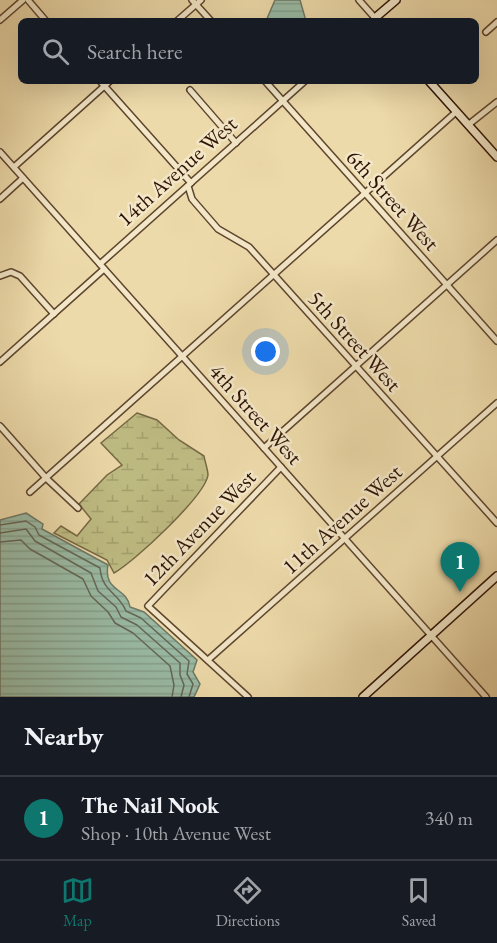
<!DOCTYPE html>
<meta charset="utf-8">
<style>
:root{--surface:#171b24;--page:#20242c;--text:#f1f3f6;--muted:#9ea1a6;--line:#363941;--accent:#0f766e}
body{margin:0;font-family:"EB Garamond",serif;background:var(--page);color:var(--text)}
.you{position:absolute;left:266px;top:352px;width:21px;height:21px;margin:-15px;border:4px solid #fff;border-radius:50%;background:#1a73e8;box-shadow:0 0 0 9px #1a73e833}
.badge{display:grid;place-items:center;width:39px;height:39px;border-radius:50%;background:var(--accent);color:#fff;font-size:20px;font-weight:700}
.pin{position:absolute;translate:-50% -50px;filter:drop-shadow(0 2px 3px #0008)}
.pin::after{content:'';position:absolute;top:32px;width:21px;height:18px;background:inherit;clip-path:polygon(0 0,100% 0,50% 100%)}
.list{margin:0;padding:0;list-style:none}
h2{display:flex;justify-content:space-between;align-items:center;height:78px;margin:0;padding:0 24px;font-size:26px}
h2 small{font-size:20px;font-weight:400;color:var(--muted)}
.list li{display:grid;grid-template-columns:39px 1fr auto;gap:18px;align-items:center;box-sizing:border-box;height:84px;padding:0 24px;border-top:2px solid var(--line)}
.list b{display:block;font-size:22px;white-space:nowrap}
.list p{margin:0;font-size:20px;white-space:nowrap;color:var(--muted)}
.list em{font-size:20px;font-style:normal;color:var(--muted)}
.icon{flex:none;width:33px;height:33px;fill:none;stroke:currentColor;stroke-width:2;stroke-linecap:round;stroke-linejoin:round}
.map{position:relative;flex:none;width:497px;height:697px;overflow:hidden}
.search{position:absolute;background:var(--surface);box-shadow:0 6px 24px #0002;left:18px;right:18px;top:18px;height:66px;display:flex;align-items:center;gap:15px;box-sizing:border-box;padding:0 21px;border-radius:9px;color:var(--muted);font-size:22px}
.sheet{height:162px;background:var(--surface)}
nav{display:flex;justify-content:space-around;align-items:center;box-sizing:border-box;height:84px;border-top:2px solid var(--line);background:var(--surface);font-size:16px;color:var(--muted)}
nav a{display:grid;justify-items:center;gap:3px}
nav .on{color:var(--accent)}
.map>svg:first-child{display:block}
.wetland{fill:url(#wetland-marsh);stroke:#766844;stroke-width:1.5}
.water{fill:url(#water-rules);stroke:#6f7865;stroke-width:1.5}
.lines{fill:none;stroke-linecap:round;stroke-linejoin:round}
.shore{stroke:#646755;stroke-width:1.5}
.street-casing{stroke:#5e452e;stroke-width:8}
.secondary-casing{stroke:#2e1305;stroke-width:10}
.street{stroke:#f3e7c8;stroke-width:5}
.secondary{stroke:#f3e7c8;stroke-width:7}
.labels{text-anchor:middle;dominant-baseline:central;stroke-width:5;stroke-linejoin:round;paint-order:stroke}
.street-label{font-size:22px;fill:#2e1305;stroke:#f3e7c8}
</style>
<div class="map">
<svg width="497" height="697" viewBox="0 0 497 697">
<defs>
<pattern id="wetland-marsh" width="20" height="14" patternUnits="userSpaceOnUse" patternTransform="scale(1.5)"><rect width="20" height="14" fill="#bfbd84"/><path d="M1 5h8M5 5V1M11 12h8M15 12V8" fill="none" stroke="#a4a270"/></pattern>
<pattern id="water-rules" width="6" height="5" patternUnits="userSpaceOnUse" patternTransform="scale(1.5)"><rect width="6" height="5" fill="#9abba5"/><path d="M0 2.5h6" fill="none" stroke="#85a08d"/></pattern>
</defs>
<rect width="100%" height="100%" fill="#eddaaa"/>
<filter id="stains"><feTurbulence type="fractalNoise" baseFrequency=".00333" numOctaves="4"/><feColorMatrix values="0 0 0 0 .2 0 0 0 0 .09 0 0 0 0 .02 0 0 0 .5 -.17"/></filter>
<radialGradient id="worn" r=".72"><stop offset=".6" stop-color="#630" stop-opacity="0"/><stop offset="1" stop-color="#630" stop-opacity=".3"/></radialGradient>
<path class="wetland" d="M137,413L157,420L179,440L204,456C205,462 208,470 208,475C205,496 134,562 114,573L107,560L54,533L61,526L77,536L91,519L79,504L107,475L122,465L101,443Z"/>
<g class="water">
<polygon points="275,0 300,0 306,21 266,21"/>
<path d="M26,513L43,524L42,529L108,565C103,592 127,587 130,607L144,612L197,660L193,672L200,684L194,697H0V520Z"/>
</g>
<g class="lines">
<g class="shore">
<path d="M0,525L26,521L35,527L39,535L100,568C102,592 118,592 126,611L141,618L189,661L187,674L193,684L189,697"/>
<polyline points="0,533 26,529 35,541 91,573 98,591 116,607 121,617 137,625 180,663 180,675 184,685 181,697"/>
<polyline points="0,542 21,540 30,549 83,579 91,596 108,612 115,623 133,633 170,666 174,685 172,697"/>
</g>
<defs>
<g id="street">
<polyline points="28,0 46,21"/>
<polyline points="192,0 211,21"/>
<polyline points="359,0 375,18 372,21"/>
<polyline points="0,20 23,0"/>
<polyline points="177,21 201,0"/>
<polyline points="486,32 497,22"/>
<polyline points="100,81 191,183"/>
<polyline points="265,81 497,341"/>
<polyline points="190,90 236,143"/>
<polyline points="468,125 497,102"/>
<polyline points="0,152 486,697"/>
<polyline points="14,167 110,81"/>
<polyline points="188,186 192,199 218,229 249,247 497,523"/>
<polyline points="0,199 23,178"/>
<polyline points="100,264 305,81"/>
<polyline points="0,276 11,272 20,276 54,314"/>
<polyline points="0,362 104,269"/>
<polyline points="0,426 46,478 78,508"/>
<polyline points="264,448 497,240"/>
<polyline points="30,492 456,112"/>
<polyline points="208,660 497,403"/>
<polyline points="248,697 148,606 281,467"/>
</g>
<g id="secondary">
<polyline points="378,21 375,18 396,0"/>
<polyline points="429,81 497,157"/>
<polyline points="363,697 497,576"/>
</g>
</defs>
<use href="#street" class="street-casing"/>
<use href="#secondary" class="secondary-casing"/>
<use href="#street" class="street"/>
<use href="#secondary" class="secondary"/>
</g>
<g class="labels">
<g class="street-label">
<text transform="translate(177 171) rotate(-42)">14th Avenue West</text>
<text transform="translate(393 200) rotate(48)">6th Street West</text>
<text transform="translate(355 341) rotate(48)">5th Street West</text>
<text transform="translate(256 414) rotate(48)">4th Street West</text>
<text transform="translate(342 519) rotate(-42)">11th Avenue West</text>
<text transform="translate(199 528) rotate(-46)">12th Avenue West</text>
</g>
</g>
<rect width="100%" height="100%" filter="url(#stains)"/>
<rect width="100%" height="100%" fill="url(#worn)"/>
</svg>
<div class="you"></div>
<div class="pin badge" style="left:460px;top:592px">1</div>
<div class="search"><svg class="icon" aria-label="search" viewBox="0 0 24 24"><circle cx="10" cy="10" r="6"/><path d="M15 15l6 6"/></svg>Search here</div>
</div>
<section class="sheet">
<h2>Nearby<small></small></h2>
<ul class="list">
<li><span class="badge">1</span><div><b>The Nail Nook</b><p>Shop · 10th Avenue West</p></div><em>340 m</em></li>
</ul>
</section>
<nav>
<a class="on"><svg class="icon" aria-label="map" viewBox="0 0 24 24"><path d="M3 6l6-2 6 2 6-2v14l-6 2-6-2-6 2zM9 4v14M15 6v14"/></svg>Map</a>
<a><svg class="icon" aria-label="directions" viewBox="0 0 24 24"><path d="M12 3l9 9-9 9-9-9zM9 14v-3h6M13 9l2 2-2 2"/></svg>Directions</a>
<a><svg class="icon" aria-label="saved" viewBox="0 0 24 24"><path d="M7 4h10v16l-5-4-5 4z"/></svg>Saved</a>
</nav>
